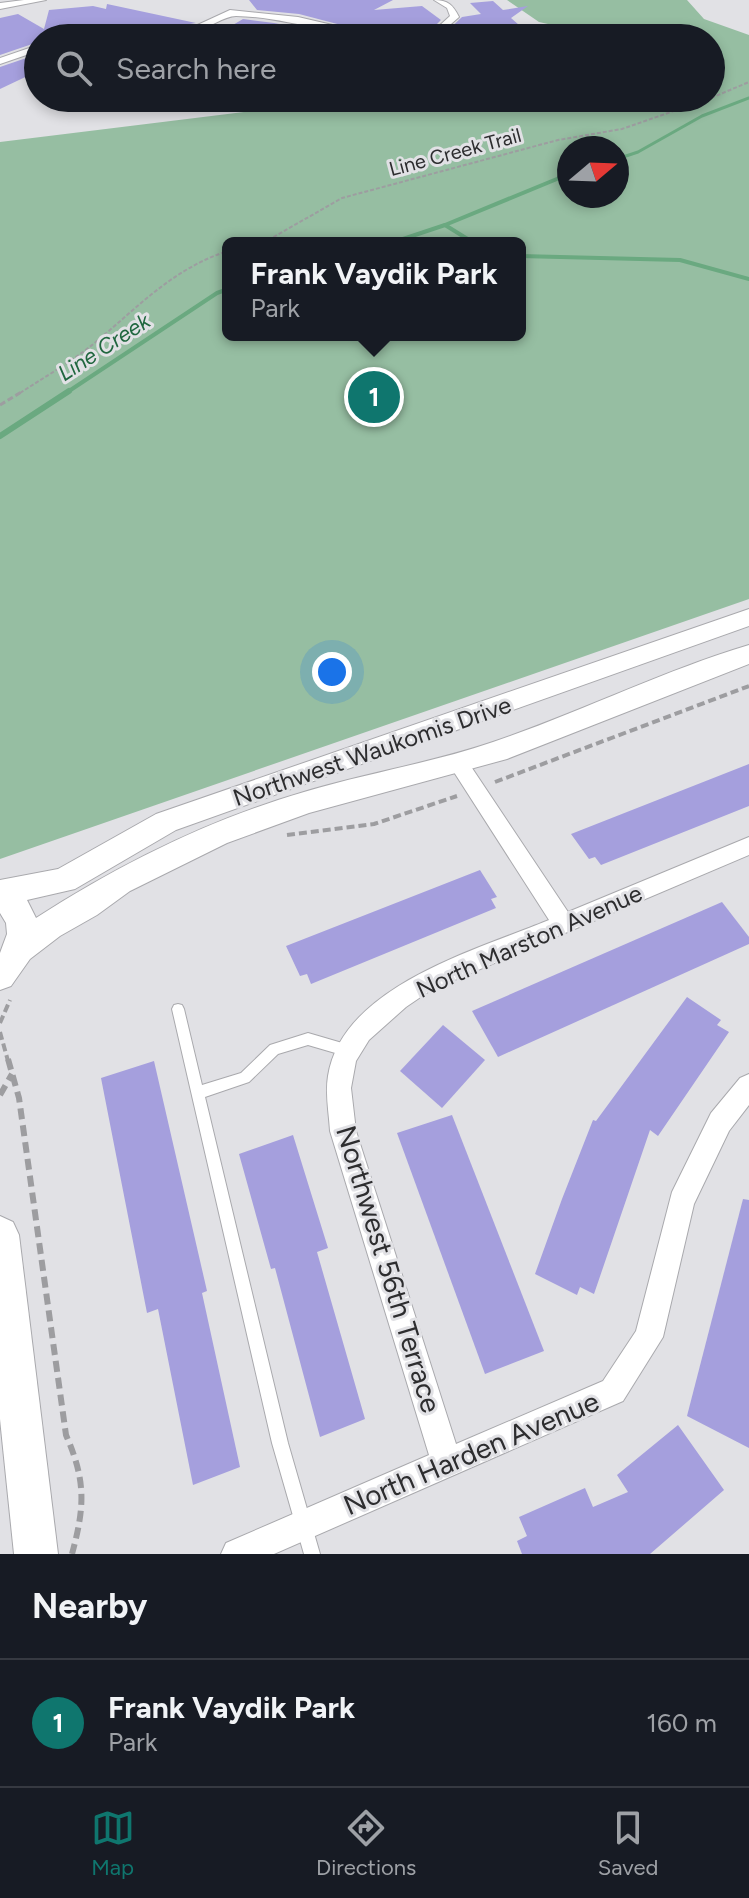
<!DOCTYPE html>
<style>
:root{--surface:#171b24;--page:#20242c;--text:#f1f3f6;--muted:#9ea1a6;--line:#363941;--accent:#0f766e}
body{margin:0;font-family:Figtree,sans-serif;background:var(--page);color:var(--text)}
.compass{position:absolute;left:557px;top:136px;width:72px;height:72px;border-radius:50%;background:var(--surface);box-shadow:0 4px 12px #0003;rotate:71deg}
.you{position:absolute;left:332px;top:672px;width:28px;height:28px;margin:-20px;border:6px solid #fff;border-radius:50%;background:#1a73e8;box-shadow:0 0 0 12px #1a73e833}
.badge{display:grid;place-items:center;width:52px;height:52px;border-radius:50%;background:var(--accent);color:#fff;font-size:26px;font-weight:700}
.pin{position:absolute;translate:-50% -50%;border:4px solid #fff;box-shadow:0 2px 8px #0006}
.popup{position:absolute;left:222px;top:237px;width:304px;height:104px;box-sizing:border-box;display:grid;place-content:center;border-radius:12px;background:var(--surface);filter:drop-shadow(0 2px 6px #0005);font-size:26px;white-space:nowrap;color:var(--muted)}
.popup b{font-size:30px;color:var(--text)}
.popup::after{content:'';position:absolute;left:50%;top:100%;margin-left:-16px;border:16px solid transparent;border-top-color:var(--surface)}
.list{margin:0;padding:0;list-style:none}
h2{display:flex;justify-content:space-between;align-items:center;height:104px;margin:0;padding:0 32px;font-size:34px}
h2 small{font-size:26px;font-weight:400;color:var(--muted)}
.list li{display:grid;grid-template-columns:52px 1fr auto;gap:24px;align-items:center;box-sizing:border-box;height:128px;padding:0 32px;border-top:2px solid var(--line)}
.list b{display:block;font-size:30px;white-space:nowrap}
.list p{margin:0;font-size:26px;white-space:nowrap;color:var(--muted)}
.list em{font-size:26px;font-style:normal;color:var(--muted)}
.icon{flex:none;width:44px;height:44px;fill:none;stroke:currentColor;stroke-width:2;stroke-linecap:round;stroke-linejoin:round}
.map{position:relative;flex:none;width:749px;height:1554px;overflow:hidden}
.search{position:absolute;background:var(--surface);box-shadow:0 4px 12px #0003;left:24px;right:24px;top:24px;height:88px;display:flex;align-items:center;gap:20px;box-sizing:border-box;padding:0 28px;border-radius:44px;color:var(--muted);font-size:30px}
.sheet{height:232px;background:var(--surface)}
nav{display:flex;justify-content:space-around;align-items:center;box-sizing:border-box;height:112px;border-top:2px solid var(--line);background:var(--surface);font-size:22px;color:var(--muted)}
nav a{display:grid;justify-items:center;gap:4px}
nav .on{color:var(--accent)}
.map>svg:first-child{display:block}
.green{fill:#96bea2;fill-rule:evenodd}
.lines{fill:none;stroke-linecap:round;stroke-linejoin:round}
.stream-far2{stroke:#6aa980;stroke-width:3}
.stream-far1{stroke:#6aa980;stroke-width:4}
.stream{stroke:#6aa980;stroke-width:6}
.building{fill:#a59fdd}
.lane-casing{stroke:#a9a9ad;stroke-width:2}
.street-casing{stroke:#a9a9ad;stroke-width:2}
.secondary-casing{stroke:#a9a9ad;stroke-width:2}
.path-far3{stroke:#9d9da0;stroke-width:2;stroke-dasharray:4 2;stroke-linecap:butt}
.path-far2{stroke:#9d9da0;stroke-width:3;stroke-dasharray:6 3;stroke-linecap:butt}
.path-far1{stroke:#9d9da0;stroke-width:4;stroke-dasharray:8 4;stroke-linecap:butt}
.path{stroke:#9d9da0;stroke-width:6;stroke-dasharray:11 6;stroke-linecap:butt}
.lane{fill:#fff;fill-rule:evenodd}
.street{fill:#fff;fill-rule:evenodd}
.secondary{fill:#fff;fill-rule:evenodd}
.labels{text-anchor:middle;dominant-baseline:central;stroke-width:6;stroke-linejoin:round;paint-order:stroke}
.far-street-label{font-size:20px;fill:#2d2d2f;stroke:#e1e1e5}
.far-water-label{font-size:22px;font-style:italic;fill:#20673f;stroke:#e1e1e5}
.street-label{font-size:24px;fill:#2d2d2f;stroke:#e1e1e5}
.near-street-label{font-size:28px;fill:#2d2d2f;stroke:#e1e1e5}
</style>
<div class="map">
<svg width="749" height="1554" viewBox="0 0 749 1554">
<rect width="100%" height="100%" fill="#e1e1e5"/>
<path class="green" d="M507,0H687L704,19L749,35V599L0,859V142L358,98H711V38H591L588,33L539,22ZM569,148H617V196H569ZM228,243H520V335H228Z"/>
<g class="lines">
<polyline class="stream-far2" points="617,159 638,152 702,116 749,98"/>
<g class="stream-far1">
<polyline points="445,225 474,243"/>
<polyline points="391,243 445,225 569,174"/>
<polyline points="520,256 680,260 749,279"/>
<polyline points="66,393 217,293 228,289"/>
</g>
<polyline class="stream" points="0,436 69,391"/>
</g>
<g class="building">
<polygon points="249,0 393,0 374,10 422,6 441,20 423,38 391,38 299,14 257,10"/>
<polygon points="493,1 503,10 528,6 511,18 527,32 500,36 491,29 476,38 440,38 462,17 481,14 470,3"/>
<polygon points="107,4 196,23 133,33 133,28 38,38 38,42 0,55 0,18 18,14 44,29 49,10 93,6 106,9"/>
<polygon points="243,19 274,23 352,38 177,38 215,26 226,29"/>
<polygon points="38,54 38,71 0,89 0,67"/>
<polygon points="749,764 749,806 601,865 595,857 589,859 571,834"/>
<polygon points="480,870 497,897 491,899 496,908 311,984 307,974 300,976 286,946"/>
<polygon points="722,902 749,937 749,944 498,1057 472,1011"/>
<polygon points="687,997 721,1020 717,1025 729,1032 658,1136 650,1130 594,1294 580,1287 577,1295 535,1274 562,1199 593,1120 596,1121"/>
<polygon points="443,1025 485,1060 442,1108 400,1071"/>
<polygon points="154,1061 207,1291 202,1293 240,1467 193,1485 158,1309 147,1313 101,1078"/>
<polygon points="452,1115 544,1351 485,1374 397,1133"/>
<polygon points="293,1135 328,1248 317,1252 365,1419 320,1437 275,1268 271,1269 239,1154"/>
<polygon points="743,1199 749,1200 749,1448 687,1416"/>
<polygon points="678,1425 724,1490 650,1554 522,1554 517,1541 527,1536 519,1517 585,1488 593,1507 628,1492 617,1475"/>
</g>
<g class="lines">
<defs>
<polygon id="lane" points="178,1004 182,1005 184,1009 202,1085 241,1073 270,1045 308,1033 349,1045 353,1047 355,1051 353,1055 349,1057 308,1045 278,1054 249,1082 205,1097 288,1443 320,1554 304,1554 272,1443 172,1009 174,1005"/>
<g id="street">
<polygon points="24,0 46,0 0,9 0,3"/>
<path d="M434,0C448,0 453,5 459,17L435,38H426L450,16L447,8Z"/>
<path d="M230,10L298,17L388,38C337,38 288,17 236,16C224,16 209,28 196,31C170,38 143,38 117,38L191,28Z"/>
<polygon points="38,45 38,51 0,64 0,58"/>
<path d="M459,756L466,759L568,912L749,837V855L431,990L406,1007L369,1040L356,1061L351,1088L356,1131L456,1444L603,1381L636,1331L672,1192L711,1113L740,1078L749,1074V1105L729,1131L694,1204L663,1337L623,1401L274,1554H221L226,1543L429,1455L330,1131C329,1113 325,1094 328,1076C342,986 477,950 549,920L452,769L449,764L452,759Z"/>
</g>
<g id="secondary">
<path d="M749,609V626L176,830L75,889L27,900L36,918C120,864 208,820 304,792C367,773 432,763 493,742C579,713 662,671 749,645V664L507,759L309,813L227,843L130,891L97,915L60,936L30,959L11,986L0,990V953L7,934L6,923L0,913V880L58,869L156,814Z"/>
<polygon points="0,1216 13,1222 19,1235 58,1554 14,1554 0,1419"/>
</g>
</defs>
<use href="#lane" class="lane-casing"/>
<use href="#street" class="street-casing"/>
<use href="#secondary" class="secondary-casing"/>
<g class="path-far3">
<polyline points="711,98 749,82"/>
<polyline points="263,243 342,198 558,140 622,129 711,98"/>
<path d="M20,393C46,376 73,361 97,341C139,306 174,268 228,251"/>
</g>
<polyline class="path-far2" points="0,405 23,391"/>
<g class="path-far1">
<polyline points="495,782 749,686"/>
<polyline points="287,835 374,824 457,796"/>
<polyline points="0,1023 10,1000"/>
<polyline points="0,1032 8,1061"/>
</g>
<g class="path">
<path d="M8,1059L19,1098L66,1435C86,1481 85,1506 72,1554"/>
<polyline points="0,1095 12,1074"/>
</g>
<use href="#lane" class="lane"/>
<use href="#street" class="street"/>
<use href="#secondary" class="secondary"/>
</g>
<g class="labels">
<g class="far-street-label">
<text transform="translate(455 152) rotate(-15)">Line Creek Trail</text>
</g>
<g class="far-water-label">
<text transform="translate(104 347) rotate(-33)">Line Creek</text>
</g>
<g class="street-label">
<text transform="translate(372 751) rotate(-19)">Northwest Waukomis Drive</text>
<text transform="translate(529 941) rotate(-24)">North Marston Avenue</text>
</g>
<g class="near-street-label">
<text transform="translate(389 1269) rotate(73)">Northwest 56th Terrace</text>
<text transform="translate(471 1453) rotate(-23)">North Harden Avenue</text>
</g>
</g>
</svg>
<svg class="compass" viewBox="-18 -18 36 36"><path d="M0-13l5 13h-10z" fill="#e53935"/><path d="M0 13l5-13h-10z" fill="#9ea1a6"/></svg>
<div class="you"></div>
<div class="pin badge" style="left:374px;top:397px">1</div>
<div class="popup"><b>Frank Vaydik Park</b>Park</div>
<div class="search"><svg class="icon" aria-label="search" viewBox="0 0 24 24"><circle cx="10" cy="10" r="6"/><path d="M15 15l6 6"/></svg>Search here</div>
</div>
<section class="sheet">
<h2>Nearby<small></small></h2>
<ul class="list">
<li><span class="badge">1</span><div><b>Frank Vaydik Park</b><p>Park</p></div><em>160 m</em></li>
</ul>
</section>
<nav>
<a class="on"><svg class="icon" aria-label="map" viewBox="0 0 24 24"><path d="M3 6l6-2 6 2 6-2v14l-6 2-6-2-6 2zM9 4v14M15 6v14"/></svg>Map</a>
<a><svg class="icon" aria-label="directions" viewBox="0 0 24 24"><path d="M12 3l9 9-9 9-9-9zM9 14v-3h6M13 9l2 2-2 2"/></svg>Directions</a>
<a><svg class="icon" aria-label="saved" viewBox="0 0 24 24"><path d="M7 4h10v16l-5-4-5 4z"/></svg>Saved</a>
</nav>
